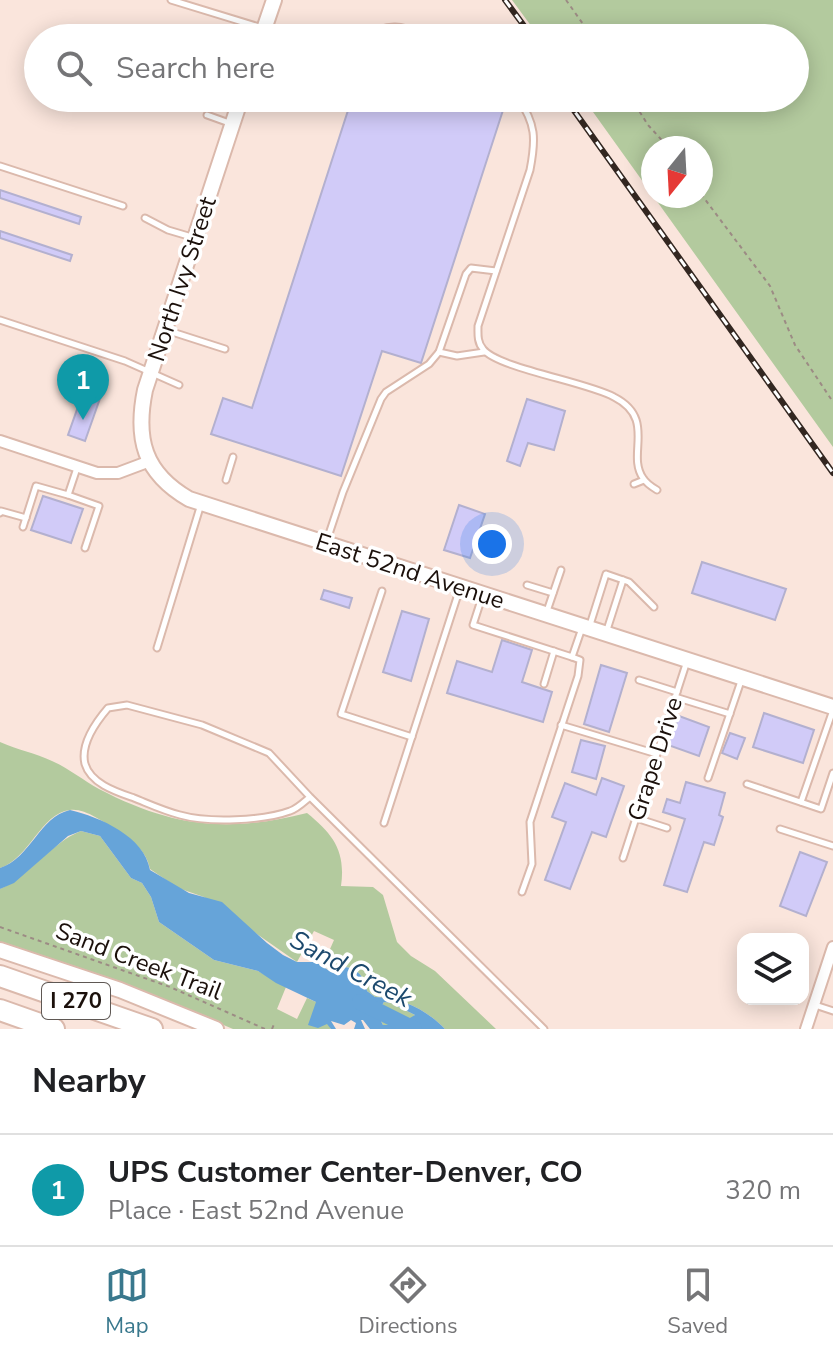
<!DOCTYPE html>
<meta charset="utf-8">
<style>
:root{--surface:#fff;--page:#f2f2f2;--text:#202124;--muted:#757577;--line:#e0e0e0;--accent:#39788d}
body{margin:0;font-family:"Nunito Sans",sans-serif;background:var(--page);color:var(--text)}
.controls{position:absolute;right:24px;bottom:24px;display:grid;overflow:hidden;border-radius:16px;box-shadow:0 4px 20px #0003}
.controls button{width:72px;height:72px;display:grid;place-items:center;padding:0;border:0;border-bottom:2px solid var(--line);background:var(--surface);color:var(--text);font:40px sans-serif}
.compass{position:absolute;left:641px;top:136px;width:72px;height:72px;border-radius:50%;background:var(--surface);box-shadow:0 4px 20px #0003;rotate:198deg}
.you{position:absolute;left:492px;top:544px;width:28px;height:28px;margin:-20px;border:6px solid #fff;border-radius:50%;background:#1a73e8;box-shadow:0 0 0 12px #1a73e833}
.badge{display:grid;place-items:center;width:52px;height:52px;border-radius:50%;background:var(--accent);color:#fff;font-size:26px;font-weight:700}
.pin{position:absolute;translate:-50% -66px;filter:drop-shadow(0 2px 4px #0008)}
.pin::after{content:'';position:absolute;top:42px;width:28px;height:24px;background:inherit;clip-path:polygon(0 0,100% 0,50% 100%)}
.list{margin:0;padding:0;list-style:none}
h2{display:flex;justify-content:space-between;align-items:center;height:104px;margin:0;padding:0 32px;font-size:34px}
h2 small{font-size:26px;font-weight:400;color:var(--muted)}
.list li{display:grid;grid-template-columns:52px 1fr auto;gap:24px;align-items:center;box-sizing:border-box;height:112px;padding:0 32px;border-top:2px solid var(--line)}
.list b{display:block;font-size:30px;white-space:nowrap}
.list p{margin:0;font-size:26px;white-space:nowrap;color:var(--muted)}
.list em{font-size:26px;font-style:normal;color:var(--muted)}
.icon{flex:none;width:44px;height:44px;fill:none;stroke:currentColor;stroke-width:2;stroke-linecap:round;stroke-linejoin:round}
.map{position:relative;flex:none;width:833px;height:1029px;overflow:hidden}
.search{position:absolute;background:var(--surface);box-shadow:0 4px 20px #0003;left:24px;right:24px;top:24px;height:88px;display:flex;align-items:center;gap:20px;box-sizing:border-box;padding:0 28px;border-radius:44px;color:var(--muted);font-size:30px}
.sheet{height:216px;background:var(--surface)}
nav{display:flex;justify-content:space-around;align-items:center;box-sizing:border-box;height:112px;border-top:2px solid var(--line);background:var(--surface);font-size:22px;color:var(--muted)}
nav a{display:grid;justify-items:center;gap:4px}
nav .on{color:var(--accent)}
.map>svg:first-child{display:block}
.green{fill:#b3ca9e;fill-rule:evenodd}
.water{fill:#66a4d9;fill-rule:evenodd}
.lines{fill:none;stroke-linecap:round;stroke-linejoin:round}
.river{stroke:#66a4d9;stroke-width:16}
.building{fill:#d1cbf8;stroke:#b3b0cf;stroke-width:2}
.service-casing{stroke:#dbb9ac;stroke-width:9}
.minor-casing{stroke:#dbb9ac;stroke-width:14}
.tertiary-casing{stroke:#dbb9ac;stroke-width:18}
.secondary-casing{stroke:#dbb9ac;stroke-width:18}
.motorway-casing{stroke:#dbb9ac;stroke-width:24}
.path{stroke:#9c8b84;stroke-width:2;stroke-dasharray:4 4;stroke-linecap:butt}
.service{stroke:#fff;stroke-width:5}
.minor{stroke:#fff;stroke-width:10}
.tertiary{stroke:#fff;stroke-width:14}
.secondary{stroke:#fff;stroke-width:14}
.motorway{stroke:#fff;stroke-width:20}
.rail-casing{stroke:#332721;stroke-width:6}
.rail{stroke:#fff;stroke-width:3;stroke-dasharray:9;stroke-linecap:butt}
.labels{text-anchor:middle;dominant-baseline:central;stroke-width:7;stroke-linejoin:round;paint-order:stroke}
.shield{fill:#fff;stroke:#5f5854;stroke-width:2}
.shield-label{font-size:22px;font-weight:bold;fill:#1b100b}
.street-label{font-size:24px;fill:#1b100b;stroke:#fff}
.water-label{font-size:26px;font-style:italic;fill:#1c496d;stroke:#fff}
</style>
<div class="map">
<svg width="833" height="1029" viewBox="0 0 833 1029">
<rect width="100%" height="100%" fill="#fae5dc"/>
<g class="green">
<path d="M512,0H833V447L583,98H795V38H540ZM653,148H701V196H653Z"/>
<path d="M0,742C18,750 35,753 52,761C68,768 83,780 99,789C172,827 227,833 307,813C333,834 346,851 341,886L373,887L383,895L397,942L411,956L435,971L496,1029H445C427,1010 401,997 375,997L367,991C365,972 348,960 331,972L323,965L334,940L314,931L297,962L204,897L178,888L150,869C147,851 131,839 115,829C103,822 85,808 70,810C41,813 29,859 0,868Z"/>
<path d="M81,831L100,836L131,878L142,883L151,897L159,922L214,960L258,971L286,987L277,1009L297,1019L307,998L316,1002L331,1029H233L169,1002L0,942V889C30,875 51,843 81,831Z"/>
<path d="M384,1002L391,1003L415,1015C409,1024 394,1025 383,1025L377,1013Z"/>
</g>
<path class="water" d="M70,810C100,817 145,837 150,870L189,893L222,902L267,943L283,955L297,962H316L331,972C348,960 365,972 367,991L375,997C401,997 427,1010 445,1029H370L363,1020H361L365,1029H354L356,1023L351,1020L344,1025L331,1021L336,1029H331L327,1024L318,1028L308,1025L316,1002L276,983L258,971L214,960L159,922L151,897L142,883L131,878L100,836L81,831L68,836L14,883L0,889V868C31,858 39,817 70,810ZM384,1002L391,1003L415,1015L398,1025H383L377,1013Z"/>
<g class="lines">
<polyline class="river" points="360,1002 414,1029"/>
</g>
<g class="building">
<polygon points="352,98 496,98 506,101 421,363 382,351 341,476 211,434 223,398 252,408"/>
<polygon points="0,190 81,217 79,224 0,198"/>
<polygon points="0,231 72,255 70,261 0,238"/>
<polygon points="91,386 103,390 85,441 68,435 79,404 84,405"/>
<polygon points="527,399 565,411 554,450 528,443 520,466 507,461"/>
<polygon points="43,496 83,509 71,543 31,530"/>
<polygon points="459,505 485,514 470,558 444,550"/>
<polygon points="702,562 786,589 775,620 692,593"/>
<polygon points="324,590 352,598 349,608 321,599"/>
<polygon points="402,611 429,619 411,681 383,672"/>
<polygon points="502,640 532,650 522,682 552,692 543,722 447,693 457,661 492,672"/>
<polygon points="601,665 627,673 609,732 584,724"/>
<polygon points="764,713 814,730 803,763 753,747"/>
<polygon points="679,716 709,727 699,756 668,745"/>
<polygon points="730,733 745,738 737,759 722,753"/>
<polygon points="581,740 605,746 596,779 572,772"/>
<polygon points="602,778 624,786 606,837 592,832 570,889 545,880 566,822 552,817 565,783 596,795"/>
<polygon points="686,782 725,793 719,815 723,817 714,845 704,842 687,892 664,885 685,819 663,812 667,799 680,803"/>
<polygon points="800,852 827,862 806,916 780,906"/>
</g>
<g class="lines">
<defs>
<g id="service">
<polyline points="171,0 295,38"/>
<path d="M364,38C391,19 406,28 435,38"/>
<path d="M518,98C536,124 536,139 530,170L478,326C478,334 477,342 483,349C497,368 587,382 614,397C657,419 626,454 643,478C646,483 652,487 657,490"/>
<polyline points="207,115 232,124"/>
<polyline points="0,166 123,206"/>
<polyline points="145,218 168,230 195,238"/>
<polyline points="0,320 125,361 179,385"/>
<polyline points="166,330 225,349"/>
<polyline points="439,352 457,356 484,352"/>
<polyline points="226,480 233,457"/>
<polyline points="634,484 644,480"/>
<polyline points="68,495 99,506 85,548"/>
<polyline points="0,513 1,511 26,518"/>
<polyline points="23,527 36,486 68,495 77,468"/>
<polyline points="326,543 343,492 381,399 386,392 429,364 439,352 466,274 471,268 496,271"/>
<polyline points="527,585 553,593"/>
<polyline points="382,591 341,714 412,737"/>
<polyline points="482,597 473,625 572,657 582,628"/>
<polyline points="546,614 561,570"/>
<polyline points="589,628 606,574 629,582 654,607"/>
<polyline points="606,633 623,580"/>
<polyline points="157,648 201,504"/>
<polyline points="639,680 677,692"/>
<polyline points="544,684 554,651"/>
<polyline points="675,697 730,714"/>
<polyline points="561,725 657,754"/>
<polyline points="708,778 741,681"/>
<polyline points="747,784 821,809 833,773"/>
<path d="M310,797C304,802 297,809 290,811C263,821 208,823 180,815C164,811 149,804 134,798C117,792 91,784 85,764C80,744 96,722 108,708L127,705L202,725L269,753L310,797L544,1029"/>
<polyline points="801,802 833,710"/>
<polyline points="636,818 667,828"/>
<polyline points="384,823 460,588"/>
<polyline points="780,829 833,846"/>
<polyline points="623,858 687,661"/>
<polyline points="522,892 532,864 530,822 578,676 580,660 572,657"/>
<polyline points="815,1005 833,1011"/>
</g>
<g id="minor">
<polyline points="0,441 97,473 118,473 150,461"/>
<polyline points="806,1029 833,947"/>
</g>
<g id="tertiary">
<polyline points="261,38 274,0"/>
<path d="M241,98L145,390C135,439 144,473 189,499L833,707"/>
</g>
<polyline id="secondary" points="0,950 120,990 216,1029"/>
<g id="motorway">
<polyline points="0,976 152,1029"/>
<polyline points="0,1010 54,1029"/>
</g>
</defs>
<use href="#service" class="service-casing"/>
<use href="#minor" class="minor-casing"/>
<use href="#tertiary" class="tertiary-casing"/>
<use href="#secondary" class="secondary-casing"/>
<use href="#motorway" class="motorway-casing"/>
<g class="path">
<polyline points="566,0 593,38"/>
<polyline points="631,98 648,125 669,148"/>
<polyline points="701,194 770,286 795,345 833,402"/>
<polyline points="0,927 170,987 265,1029"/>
<polyline points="272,1029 274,1024"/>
</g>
<use href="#service" class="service"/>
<use href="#minor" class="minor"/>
<use href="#tertiary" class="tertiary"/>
<use href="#secondary" class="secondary"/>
<use href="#motorway" class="motorway"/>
<defs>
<g id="rail">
<polyline points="505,0 533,38"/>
<polyline points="565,98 833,473"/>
</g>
</defs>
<use href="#rail" class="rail-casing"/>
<use href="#rail" class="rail"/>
</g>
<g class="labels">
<rect class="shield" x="42" y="983" width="68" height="36" rx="6"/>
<g class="shield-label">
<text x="76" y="1001">I 270</text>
</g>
<g class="street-label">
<text transform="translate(182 279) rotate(-72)">North Ivy Street</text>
<text transform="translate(410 571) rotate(18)">East 52nd Avenue</text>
<text transform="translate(655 759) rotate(-72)">Grape Drive</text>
<text transform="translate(139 961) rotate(21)">Sand Creek Trail</text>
</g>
<g class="water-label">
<text transform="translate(351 969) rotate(28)">Sand Creek</text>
</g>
</g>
</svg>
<div class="controls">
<button><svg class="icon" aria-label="layers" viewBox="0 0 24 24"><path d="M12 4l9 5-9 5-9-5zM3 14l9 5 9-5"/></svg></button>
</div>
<svg class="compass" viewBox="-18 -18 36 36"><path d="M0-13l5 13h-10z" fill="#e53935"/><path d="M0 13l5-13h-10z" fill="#757577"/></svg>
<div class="you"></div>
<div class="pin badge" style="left:83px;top:420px;background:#0f9aa8">1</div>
<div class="search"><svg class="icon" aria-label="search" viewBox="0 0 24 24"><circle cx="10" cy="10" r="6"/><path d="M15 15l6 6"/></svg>Search here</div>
</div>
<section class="sheet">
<h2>Nearby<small></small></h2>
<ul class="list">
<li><span class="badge" style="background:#0f9aa8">1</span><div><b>UPS Customer Center-Denver, CO</b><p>Place · East 52nd Avenue</p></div><em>320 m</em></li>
</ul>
</section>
<nav>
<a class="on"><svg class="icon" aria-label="map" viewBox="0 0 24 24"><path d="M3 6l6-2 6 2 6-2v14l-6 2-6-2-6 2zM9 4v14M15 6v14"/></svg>Map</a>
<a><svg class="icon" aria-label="directions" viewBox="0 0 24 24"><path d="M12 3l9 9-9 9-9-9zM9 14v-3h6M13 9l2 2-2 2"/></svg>Directions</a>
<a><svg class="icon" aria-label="saved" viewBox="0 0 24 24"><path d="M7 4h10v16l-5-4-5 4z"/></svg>Saved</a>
</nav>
